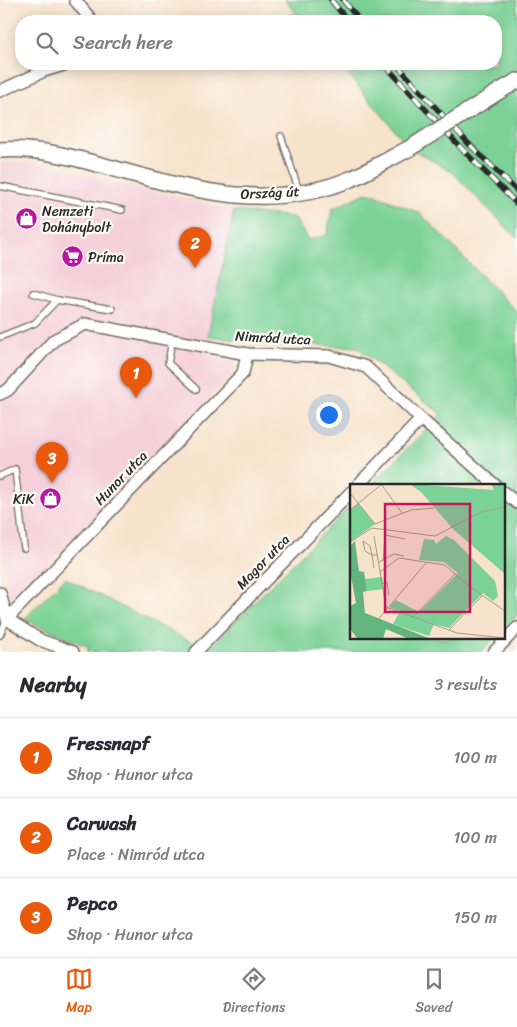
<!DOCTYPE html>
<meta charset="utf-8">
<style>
:root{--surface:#fff;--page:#f2f2f3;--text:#2b2b33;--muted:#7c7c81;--line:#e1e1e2;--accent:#ea580c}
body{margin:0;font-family:Sriracha,sans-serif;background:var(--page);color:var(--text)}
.you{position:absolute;left:328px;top:414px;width:18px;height:18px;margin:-12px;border:4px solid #fff;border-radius:50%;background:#1a73e8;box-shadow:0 0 0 8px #1a73e833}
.badge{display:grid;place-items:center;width:32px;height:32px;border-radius:50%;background:var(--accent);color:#fff;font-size:16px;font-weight:700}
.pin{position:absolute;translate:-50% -41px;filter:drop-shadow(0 1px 2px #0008)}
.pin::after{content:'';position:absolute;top:26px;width:18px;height:15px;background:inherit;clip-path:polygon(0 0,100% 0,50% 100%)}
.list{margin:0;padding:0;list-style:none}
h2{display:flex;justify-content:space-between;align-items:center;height:65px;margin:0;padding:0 20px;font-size:21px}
h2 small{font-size:16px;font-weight:400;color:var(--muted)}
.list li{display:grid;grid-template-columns:32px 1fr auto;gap:15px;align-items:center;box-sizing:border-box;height:80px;padding:0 20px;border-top:1px solid var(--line)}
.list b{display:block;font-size:19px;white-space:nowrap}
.list p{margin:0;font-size:16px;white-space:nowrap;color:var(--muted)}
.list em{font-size:16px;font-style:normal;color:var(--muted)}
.icon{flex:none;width:28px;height:28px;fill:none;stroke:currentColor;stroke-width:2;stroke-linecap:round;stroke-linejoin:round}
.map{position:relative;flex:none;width:517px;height:652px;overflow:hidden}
.search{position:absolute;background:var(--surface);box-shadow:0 2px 12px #0003;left:15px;right:15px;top:15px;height:55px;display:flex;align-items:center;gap:12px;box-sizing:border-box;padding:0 18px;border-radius:20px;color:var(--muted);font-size:19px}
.sheet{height:305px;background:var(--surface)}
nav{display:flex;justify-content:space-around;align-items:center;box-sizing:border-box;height:70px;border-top:1px solid var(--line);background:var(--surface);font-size:14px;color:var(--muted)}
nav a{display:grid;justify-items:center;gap:2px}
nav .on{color:var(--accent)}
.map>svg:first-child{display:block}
.built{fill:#f5cfda}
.green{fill:#7bd296;stroke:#537e60}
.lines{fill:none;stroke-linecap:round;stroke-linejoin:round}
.lane-casing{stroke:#726b63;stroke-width:8}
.street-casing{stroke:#726b63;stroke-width:14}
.secondary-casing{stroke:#726b63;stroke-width:18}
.lane{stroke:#fff;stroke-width:5.5}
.street{stroke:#fff;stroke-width:11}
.secondary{stroke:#fff;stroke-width:15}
.rail-casing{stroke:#2b2b2b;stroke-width:5.5}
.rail{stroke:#fdfcf7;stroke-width:4;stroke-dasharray:11;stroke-linecap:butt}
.secondary-bridge-casing{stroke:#726b63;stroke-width:18;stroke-linecap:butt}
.secondary-bridge{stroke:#fff;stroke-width:15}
.labels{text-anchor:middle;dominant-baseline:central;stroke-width:4.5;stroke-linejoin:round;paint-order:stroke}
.street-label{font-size:14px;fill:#2b2b2b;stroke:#fdfcf7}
.poi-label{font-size:14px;fill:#2b2b2b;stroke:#fdfcf7;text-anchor:start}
.inset-road{fill:none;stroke:#a5998c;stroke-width:1}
.view{fill:#c2185b;fill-opacity:0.15;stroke:#c2185b;stroke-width:2.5}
.inset-edge{fill:none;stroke:#2b2b2b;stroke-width:2.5}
</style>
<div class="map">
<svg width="517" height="652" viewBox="0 0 517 652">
<rect width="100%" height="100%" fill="#fdfcf7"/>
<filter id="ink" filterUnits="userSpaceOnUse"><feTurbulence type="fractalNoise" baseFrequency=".02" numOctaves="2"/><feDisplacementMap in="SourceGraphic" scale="10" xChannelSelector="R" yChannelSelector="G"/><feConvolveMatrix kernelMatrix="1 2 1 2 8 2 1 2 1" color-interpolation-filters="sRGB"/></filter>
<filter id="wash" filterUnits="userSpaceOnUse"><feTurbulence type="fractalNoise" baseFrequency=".0096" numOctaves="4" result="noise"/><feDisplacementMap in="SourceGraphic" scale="20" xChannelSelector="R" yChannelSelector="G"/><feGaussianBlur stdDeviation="1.12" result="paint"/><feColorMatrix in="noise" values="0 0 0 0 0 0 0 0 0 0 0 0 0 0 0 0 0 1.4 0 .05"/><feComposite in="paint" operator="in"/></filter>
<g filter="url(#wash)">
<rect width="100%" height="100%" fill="#f7e3cc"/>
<polygon class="built" points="0,162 36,163 234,211 205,354 235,362 232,374 11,603 0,541"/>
<g class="green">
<polygon points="285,0 517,0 517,238 452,172 410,148 339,64 496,64 496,21 303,21"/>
<polygon points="368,192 420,213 517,312 517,616 503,630 503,486 370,486 441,414 357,347 253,342 208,336 234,211 294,217 308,240 327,235 332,209"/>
<polygon points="351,505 351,638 495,638 481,652 87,652 89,647 24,619 65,578 207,650"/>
</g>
</g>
<g filter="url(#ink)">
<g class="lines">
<defs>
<g id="lane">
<polyline points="281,136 299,191"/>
<polyline points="0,186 122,210"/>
<polyline points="33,293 57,300"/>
<polyline points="0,337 35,323 57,300 112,309"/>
<polyline points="172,341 168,363 196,389"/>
<polyline points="0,476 15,469 24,548"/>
<polyline points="0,635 7,619"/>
</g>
<g id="street">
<polyline points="75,0 92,21"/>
<polyline points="292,21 298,21"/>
<polyline points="0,91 44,71 67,64"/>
<polyline points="0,394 8,390 54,340 85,324 247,354 329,356 366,367 421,419 496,486"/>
<polyline points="357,486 421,419"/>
<polyline points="503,492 517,503"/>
<polyline points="0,593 7,619 40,640 73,652"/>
<polyline points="7,619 243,373 247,354"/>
<polyline points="196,652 351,492"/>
<polyline points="494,652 517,628"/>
</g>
<g id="secondary">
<polyline points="498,92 517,81"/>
<path d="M0,150C41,147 80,159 119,170C198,192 274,212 353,178C372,169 391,158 410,148"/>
</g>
</defs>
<use href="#lane" class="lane-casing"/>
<use href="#street" class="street-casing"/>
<use href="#secondary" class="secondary-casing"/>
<use href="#lane" class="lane"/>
<use href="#street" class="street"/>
<use href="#secondary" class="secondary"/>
<defs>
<g id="rail">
<polyline points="331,0 348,21"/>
<polyline points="343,0 360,21"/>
<polyline points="384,64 462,149 517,204"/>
<polyline points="396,64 468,143 517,191"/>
</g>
</defs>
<use href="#rail" class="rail-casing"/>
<use href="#rail" class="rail"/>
<defs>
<polyline id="secondary-bridge" points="410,148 498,92"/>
</defs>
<use href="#secondary-bridge" class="secondary-bridge-casing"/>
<use href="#secondary-bridge" class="secondary-bridge"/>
</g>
</g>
<defs>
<symbol id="shop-disc" viewBox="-11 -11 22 22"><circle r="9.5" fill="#b5179e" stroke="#fdfcf7"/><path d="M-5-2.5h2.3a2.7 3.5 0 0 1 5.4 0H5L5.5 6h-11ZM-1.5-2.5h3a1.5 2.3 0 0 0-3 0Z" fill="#fff"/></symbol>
<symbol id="supermarket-disc" viewBox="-11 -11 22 22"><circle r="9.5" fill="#b5179e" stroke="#fdfcf7"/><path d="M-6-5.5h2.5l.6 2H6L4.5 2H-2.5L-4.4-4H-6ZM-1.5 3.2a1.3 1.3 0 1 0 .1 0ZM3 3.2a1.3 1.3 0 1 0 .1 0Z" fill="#fff"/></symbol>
</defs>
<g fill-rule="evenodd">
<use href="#shop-disc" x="14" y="206" width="25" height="25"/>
<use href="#supermarket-disc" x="60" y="244" width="25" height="25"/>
<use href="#shop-disc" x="38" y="486" width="25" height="25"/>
</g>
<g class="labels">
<g class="street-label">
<text transform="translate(270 193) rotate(-3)">Ország út</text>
<text transform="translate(273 338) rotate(3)">Nimród utca</text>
<text transform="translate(121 478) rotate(-46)">Hunor utca</text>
<text transform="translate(263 562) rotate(-46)">Magor utca</text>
</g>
<g class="poi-label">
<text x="42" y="211">Nemzeti<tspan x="42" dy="16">Dohánybolt</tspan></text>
<text x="88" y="257">Príma</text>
<text x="34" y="499" text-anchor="end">KiK</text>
</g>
</g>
<g transform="translate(350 484)">
<rect width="155" height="155" fill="#f7e3cc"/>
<path d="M60,0L144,6L141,0H155V90L103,45L72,9ZM8,19L25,40L0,58V26ZM96,52L104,56L145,97L148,112L143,117L133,109L99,144L84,140L79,152L43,140L50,127L39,123L46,116L69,128L108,89L94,78L69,76L74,55L84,56L86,60ZM32,93L34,105L17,107L15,95Z" fill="#7bd296"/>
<path d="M5,57L9,87L14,88L17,107L13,108L15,129L81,155H59L36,145L33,155H8L0,145V122L6,119L0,87V62Z" fill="#64b47f"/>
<path class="inset-road" d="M31,0L52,29M0,9L25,40L61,26L84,24M0,26L32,0M24,52L36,123L107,149L155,154M0,58L22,44L85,52L131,28L155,23M33,77L35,51L55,55M29,78L44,70L54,72M24,84L22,71L20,62L13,57L15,67L22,71H28M30,88L49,74L95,81L120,103L155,127M32,100L37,98L39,111M62,134L105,90M26,138L76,79M99,146L132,112"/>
<path class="view" d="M35,20H120V128H35Z"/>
<rect width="155" height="155" class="inset-edge"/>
</g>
</svg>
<div class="you"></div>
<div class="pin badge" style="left:136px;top:398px">1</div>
<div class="pin badge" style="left:195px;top:268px">2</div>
<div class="pin badge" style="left:52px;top:483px">3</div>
<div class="search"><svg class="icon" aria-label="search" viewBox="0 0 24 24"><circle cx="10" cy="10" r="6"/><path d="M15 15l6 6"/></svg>Search here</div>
</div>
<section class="sheet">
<h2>Nearby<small>3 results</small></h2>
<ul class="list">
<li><span class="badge">1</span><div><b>Fressnapf</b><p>Shop · Hunor utca</p></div><em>100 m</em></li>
<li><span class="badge">2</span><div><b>Carwash</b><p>Place · Nimród utca</p></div><em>100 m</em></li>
<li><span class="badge">3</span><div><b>Pepco</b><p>Shop · Hunor utca</p></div><em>150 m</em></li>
</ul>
</section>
<nav>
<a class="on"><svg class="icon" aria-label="map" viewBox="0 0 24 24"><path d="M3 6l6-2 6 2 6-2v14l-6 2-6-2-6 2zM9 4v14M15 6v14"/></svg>Map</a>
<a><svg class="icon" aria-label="directions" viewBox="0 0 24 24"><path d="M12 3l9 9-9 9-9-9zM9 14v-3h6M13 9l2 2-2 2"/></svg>Directions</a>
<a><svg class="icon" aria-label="saved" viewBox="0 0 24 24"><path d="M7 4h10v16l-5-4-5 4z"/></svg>Saved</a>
</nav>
